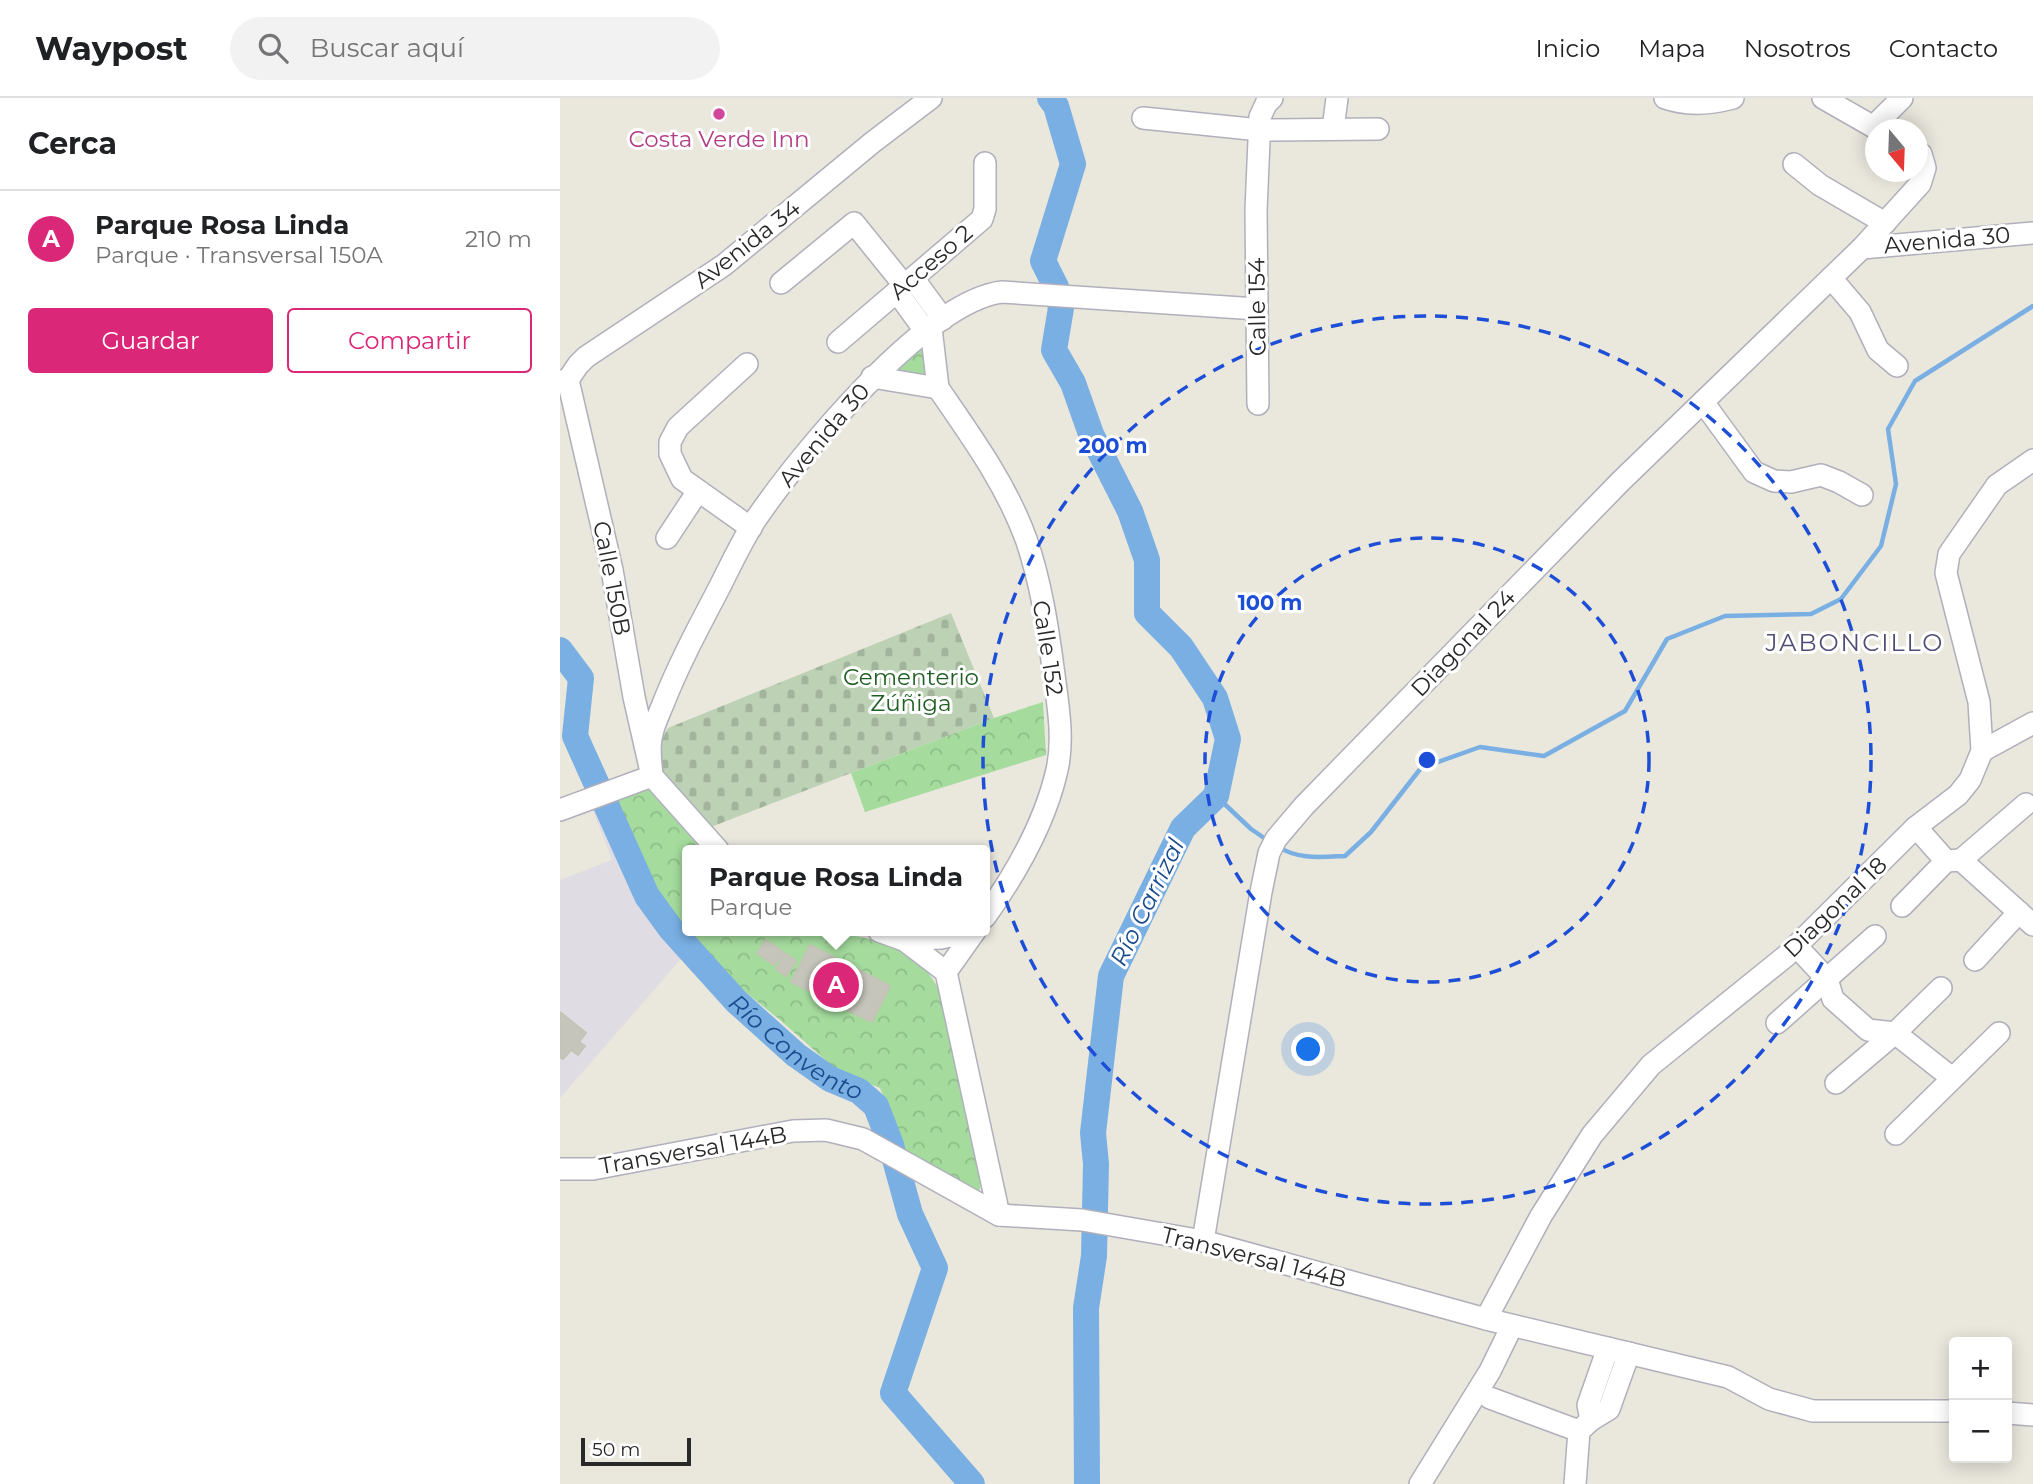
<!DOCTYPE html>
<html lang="es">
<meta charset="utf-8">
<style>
:root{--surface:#fff;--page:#f2f2f2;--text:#202124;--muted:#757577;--line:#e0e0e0;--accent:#db2777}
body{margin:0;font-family:Montserrat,sans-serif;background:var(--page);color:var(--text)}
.controls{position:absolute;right:21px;bottom:21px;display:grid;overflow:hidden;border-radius:7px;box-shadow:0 4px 18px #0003}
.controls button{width:63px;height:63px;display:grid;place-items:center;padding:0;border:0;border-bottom:2px solid var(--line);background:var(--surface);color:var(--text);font:35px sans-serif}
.compass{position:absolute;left:1305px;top:21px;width:63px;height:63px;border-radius:50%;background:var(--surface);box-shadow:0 4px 18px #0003;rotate:161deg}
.scale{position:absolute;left:21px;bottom:18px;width:110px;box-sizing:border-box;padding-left:7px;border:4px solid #292929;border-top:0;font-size:19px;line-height:24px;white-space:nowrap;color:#292929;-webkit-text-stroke:5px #fff;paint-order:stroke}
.you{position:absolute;left:749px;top:952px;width:24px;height:24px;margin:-18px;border:5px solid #fff;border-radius:50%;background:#1a73e8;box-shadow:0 0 0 10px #1a73e833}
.badge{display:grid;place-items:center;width:46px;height:46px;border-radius:50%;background:var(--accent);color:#fff;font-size:23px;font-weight:700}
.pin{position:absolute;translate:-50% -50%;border:4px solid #fff;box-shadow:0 2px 7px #0006}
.popup{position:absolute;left:122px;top:747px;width:308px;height:91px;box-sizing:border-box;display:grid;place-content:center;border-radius:7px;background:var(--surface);filter:drop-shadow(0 2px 5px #0005);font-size:23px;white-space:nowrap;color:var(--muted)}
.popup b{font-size:26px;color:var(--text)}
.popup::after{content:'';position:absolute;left:50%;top:100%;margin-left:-14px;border:14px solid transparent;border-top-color:var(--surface)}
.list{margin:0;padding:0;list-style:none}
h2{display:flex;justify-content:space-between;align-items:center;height:91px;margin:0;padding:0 28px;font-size:30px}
h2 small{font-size:23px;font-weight:400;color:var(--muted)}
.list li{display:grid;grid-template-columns:46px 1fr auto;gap:21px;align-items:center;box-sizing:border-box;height:98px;padding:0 28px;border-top:2px solid var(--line)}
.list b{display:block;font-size:26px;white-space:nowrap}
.list p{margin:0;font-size:23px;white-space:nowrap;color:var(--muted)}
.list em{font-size:23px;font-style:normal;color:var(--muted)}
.actions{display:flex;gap:14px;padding:21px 28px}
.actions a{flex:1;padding:16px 0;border:2px solid var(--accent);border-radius:7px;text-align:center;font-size:24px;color:var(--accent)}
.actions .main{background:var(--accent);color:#fff}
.icon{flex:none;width:38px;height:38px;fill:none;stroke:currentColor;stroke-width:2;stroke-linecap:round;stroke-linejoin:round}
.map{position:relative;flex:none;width:1473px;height:1386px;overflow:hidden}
header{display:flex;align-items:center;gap:42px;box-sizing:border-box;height:98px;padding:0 35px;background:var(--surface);border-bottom:2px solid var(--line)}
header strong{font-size:33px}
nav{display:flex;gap:38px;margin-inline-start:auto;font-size:24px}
.search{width:490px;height:63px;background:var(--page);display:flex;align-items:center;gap:18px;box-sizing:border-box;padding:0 24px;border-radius:38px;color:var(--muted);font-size:26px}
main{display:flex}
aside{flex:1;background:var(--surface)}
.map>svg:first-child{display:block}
.industrial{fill:#e0dce3}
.cemetery{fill:url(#cemetery-stones)}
.park{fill:url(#park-crowns)}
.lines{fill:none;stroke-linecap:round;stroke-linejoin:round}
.stream{stroke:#79afe3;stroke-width:4.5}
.river{stroke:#79afe3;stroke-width:26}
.building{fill:#c6c5bb;stroke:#c5c3b6;stroke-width:2}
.minor-casing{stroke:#b0b0bc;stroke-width:24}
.minor{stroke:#fff;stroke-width:21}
.ring{fill:none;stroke:#1d4ed8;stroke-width:3.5;stroke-dasharray:12 9}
.hotel-dot{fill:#d1479c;stroke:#fff;stroke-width:2.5}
.labels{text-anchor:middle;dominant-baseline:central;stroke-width:6;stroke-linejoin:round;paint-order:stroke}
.hotel-label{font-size:23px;fill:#b23c85;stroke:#fff}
.street-label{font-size:23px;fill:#292929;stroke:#fff}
.park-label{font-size:23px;fill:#205f22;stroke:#fff}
.neighbourhood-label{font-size:24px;letter-spacing:2px;fill:#504e76;stroke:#fff}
.water-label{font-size:24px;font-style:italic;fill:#1a4b8d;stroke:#fff}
.centre{fill:#1d4ed8;stroke:#fff;stroke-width:3.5}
.ring-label{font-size:21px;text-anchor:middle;font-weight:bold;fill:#1d4ed8;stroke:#fff;stroke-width:6;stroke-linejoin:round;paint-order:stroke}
</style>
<header>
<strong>Waypost</strong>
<div class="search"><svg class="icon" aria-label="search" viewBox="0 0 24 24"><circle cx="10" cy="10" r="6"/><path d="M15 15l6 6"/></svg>Buscar aquí</div>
<nav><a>Inicio</a><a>Mapa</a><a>Nosotros</a><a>Contacto</a></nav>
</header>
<main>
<aside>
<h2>Cerca<small></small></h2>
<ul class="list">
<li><span class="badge">A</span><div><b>Parque Rosa Linda</b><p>Parque · Transversal 150A</p></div><em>210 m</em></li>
</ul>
<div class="actions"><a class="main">Guardar</a><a>Compartir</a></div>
</aside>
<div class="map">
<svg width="1473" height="1386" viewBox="0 0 1473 1386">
<defs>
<pattern id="cemetery-stones" width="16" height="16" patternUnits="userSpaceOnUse" patternTransform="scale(1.75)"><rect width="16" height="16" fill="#bdd2b5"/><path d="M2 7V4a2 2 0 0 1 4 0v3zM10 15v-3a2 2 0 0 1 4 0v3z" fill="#a2b49c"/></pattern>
<pattern id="park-crowns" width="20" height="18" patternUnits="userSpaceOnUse" patternTransform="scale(1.75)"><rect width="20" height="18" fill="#a5dc9e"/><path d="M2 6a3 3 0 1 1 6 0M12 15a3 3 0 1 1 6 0" fill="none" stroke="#8ebd88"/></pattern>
</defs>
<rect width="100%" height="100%" fill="#eae7dd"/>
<polygon class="industrial" points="41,707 88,813 126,855 0,1000 0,782 52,762 32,710"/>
<path class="cemetery" d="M391,515L434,620L151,729C139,717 102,683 98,668C96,656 102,640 108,630Z"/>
<g class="park">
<polygon points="367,240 371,283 324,274"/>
<polygon points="483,604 486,657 305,714 291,675 434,620"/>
<path d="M84,691L89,692L142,752H127V833C189,833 305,822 355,862C367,871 374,882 381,896L421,1083L420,1091L417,1095L348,1057L320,990L279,974L220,922L162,875L112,819L53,704Z"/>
</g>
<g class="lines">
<g class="stream">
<polyline points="656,698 691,731 707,742"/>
<path d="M717,748C738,762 761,759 785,758L811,734L861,670L920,649L984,658L1065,613L1107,541L1165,518L1251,516L1281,501L1321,448L1336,386L1328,331L1355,283L1473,208"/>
</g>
<g class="river">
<polyline points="490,0 496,8 513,66 483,163 496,189 501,210 494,252 513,285 531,336 570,413 587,462 587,515 621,549 655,600 668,641 656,698 623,730 551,878 533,1035 536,1066 534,1158 526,1210 527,1386"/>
<path id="s1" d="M0,552L21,580L15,638L87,798L111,831L176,903L236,957L270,981L299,993L316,1008L331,1047L350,1116L375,1170L333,1295L412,1386"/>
</g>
</g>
<g class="building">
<polygon points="206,842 236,863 226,878 216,871 221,863 218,861 214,867 197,855"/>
<polygon points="250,847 330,888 312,924 231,884"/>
<polygon points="0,914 26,935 19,944 25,948 18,957 11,952 3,961 0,959"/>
</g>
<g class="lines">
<defs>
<g id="minor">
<path d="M1105,0C1127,8 1150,6 1173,0"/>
<polyline points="1263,0 1319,32"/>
<polyline points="583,20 700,32 818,31"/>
<polyline points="1314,28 1342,0"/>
<polyline points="773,31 777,0"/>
<polyline points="1234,66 1260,87 1325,125"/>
<polyline points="1302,150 1473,135"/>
<polyline points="353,180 383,221"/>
<polyline points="1271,180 1300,214 1318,252 1337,268"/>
<polyline points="221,185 294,125 344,187"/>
<polyline points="337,194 366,234"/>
<polyline points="371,230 378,290"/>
<polyline points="278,244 422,121 425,111 425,65"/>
<polyline points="187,266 118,329 110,344 110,356 122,381 191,430"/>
<path d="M312,279L378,290C411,338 446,386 466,441C481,484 488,531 494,577C498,607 504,641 497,672C485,725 457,774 425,819"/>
<polyline points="8,282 52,472 74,599 92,678 158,752"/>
<polyline points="0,283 8,282 18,267 26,259 164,167 313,44 371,0"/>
<polyline points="1143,304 1194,374 1214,383 1231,384 1261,377 1279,384 1302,397"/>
<polyline points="698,306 696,112 700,19 706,6 712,0"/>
<polyline points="107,440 138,393"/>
<polyline points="1422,653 1473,625"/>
<path d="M92,678C91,665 88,649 92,636C94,626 99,616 103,606C118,568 137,532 156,496C169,471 181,444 196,421C239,358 365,203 442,194L697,211"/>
<polyline points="0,712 92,678"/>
<polyline points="1356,729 1386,763 1401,762 1473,827"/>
<polyline points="1401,762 1466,706"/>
<polyline points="1342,808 1386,763"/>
<polyline points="319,833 344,842 386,874"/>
<polyline points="415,833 386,874 439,1117"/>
<polyline points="344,842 381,840 414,833"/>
<polyline points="1237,849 1267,881 1273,901 1308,932 1335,935 1392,980"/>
<polyline points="1415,862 1459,814"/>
<polyline points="1217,925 1315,838"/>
<polyline points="1276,985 1335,935 1381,890"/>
<polyline points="1336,1036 1439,935"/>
<polyline points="0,1071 33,1071 233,1033 266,1032 303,1041 439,1117 522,1122 643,1143 926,1221 1168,1279 1209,1301 1253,1313 1394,1313"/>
<polyline points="643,1143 701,794 709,755 716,741 744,708 1061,383 1302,150 1360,86 1365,70 1361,56 1358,54"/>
<polyline points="926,1221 981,1118 1032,1037 1091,967 1226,858 1356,729 1398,697 1410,682 1422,653 1419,604 1386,475 1389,456 1437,387 1473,362"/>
<polyline points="930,1300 1019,1333"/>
<polyline points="1447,1315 1473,1317"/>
<polyline points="1031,1322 1028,1307 1048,1250"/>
<polyline points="860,1386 930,1273 952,1228"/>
<polyline points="1015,1386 1019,1333 1031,1322 1049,1311 1069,1255"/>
</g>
</defs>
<use href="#minor" class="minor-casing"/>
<use href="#minor" class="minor"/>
</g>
<g class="ring">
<circle cx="867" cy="662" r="222"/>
<circle cx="867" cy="662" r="444"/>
</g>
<circle class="hotel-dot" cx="159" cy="16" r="7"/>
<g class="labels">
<g class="hotel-label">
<text x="159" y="41">Costa Verde Inn</text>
</g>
<g class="street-label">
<text transform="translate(1387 142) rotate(-5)">Avenida 30</text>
<text transform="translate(187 146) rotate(-38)">Avenida 34</text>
<text transform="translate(371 164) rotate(-41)">Acceso 2</text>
<text transform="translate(697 209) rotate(-91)">Calle 154</text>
<text transform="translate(264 337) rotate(-50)">Avenida 30</text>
<text transform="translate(52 480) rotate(79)">Calle 150B</text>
<text transform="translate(903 545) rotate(-46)">Diagonal 24</text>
<text transform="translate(488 550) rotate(81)">Calle 152</text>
<text transform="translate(1275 809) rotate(-44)">Diagonal 18</text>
<text transform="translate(133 1052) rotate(-10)">Transversal 144B</text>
<text transform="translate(694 1159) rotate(14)">Transversal 144B</text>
</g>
<g class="park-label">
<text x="351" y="579">Cementerio<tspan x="351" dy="26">Zúñiga</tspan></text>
</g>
<g class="neighbourhood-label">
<text x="1295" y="544">JABONCILLO</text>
</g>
<g class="water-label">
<text transform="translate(587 804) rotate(-64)">Río Carrizal</text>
<text stroke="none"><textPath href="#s1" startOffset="483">Río Convento</textPath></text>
</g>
</g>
<circle cx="867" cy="662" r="10" class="centre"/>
<g class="ring-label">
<text x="553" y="355">200 m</text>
<text x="710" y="512">100 m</text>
</g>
</svg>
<div class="controls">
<button>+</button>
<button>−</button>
</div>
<svg class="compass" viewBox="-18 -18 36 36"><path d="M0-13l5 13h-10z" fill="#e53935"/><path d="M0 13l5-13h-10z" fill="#757577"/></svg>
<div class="scale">50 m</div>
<div class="you"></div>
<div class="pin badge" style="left:276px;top:887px">A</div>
<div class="popup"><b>Parque Rosa Linda</b>Parque</div>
</div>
</main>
